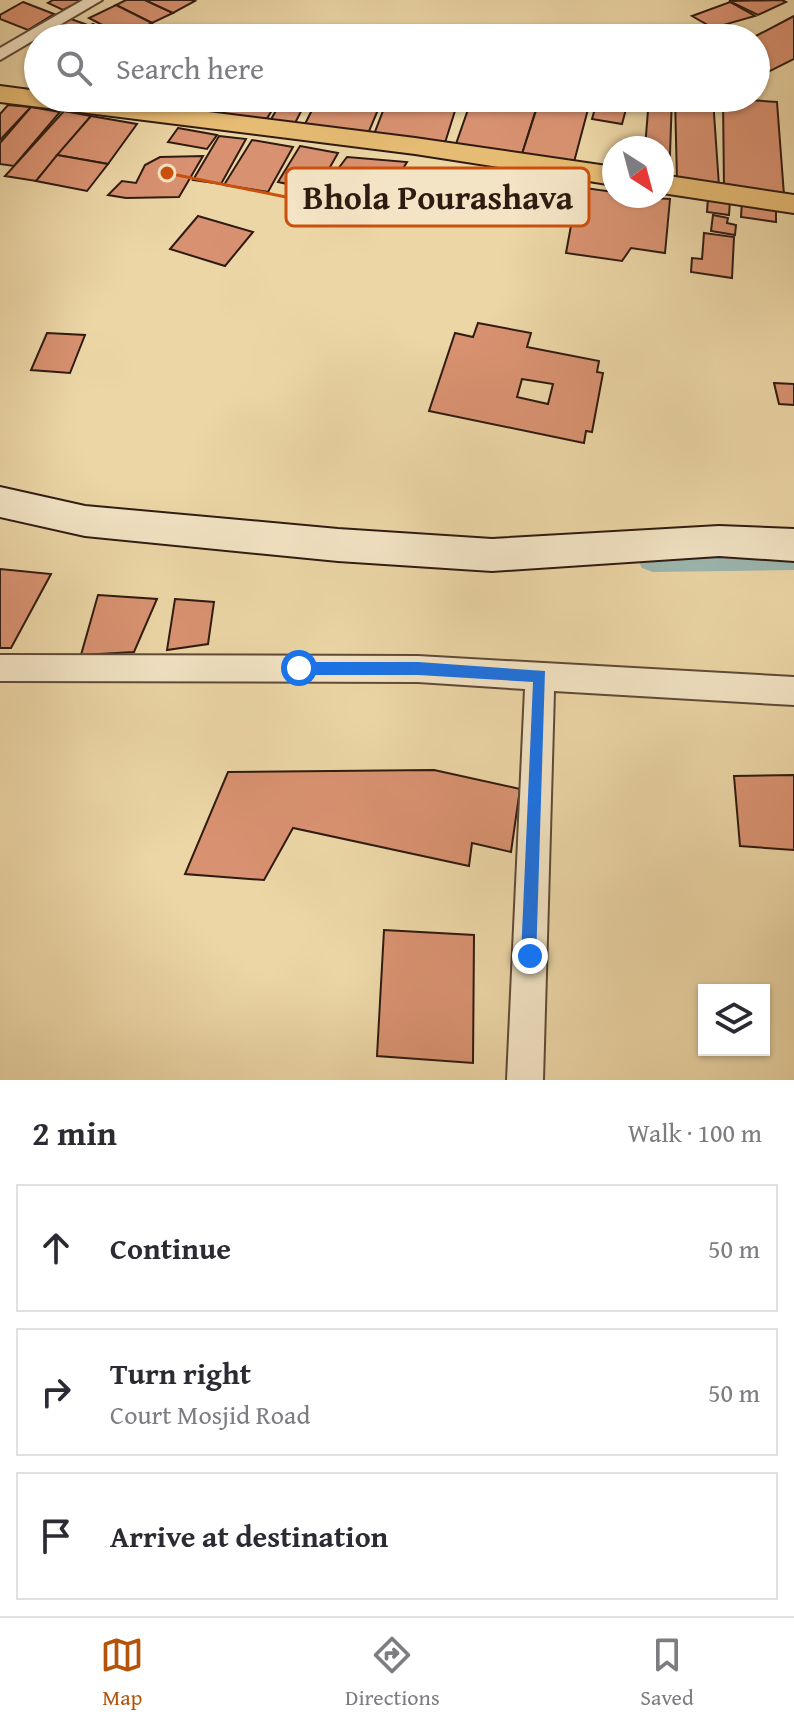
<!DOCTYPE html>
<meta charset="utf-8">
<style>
:root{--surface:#fff;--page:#f7f7f7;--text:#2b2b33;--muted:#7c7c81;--line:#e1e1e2;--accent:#b45309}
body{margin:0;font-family:"Gentium Book Plus",serif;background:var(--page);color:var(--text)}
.controls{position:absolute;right:24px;bottom:24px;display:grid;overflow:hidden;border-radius:0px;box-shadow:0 2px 6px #0004}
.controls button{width:72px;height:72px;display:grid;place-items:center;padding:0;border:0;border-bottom:2px solid var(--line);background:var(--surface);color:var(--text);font:40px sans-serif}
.compass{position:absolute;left:602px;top:136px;width:72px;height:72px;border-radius:50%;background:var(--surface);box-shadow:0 2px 6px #0004;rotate:144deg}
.stop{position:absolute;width:24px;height:24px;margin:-18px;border:6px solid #1a73e8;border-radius:50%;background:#fff}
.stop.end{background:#1a73e8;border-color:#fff;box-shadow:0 2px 8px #0008}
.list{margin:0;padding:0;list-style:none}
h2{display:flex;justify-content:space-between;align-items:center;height:104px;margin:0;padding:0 32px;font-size:34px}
h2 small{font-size:26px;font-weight:400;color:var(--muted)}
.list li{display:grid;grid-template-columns:52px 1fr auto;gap:24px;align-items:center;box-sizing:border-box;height:128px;margin:0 16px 16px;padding:0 16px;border:2px solid var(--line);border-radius:0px}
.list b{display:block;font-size:30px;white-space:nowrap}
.list p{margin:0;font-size:26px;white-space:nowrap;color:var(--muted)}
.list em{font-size:26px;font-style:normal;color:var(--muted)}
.icon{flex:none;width:44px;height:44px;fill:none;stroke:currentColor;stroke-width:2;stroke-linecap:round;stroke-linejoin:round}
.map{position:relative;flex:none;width:794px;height:1080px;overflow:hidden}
.search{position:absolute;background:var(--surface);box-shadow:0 2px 6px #0004;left:24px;right:24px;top:24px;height:88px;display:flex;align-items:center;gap:20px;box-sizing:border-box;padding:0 28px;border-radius:44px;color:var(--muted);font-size:30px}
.sheet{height:536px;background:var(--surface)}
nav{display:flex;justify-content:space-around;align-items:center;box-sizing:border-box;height:112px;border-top:2px solid var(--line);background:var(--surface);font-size:22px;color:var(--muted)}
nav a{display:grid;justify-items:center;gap:4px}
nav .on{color:var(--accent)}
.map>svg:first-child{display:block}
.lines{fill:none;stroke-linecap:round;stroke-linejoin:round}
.canal{fill:#9bb7b0;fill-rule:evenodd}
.building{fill:#d99271;stroke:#2f1b12;stroke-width:2;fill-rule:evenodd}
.street-casing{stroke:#5e4a37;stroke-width:4}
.secondary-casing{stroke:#2f1b12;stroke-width:4}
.primary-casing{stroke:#2f1b12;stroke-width:4}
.street{fill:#f3e4c5;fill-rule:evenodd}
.secondary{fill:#f3e4c5;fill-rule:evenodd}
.primary{fill:#e6bb73;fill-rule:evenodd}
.route{fill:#1a73e8}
.leader{fill:none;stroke:#cc500d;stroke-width:3}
.callout-dot{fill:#cc500d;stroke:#f3e4c5;stroke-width:3}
.callout{fill:#f3e4c5;stroke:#cc500d;stroke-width:3}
.callout-label{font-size:34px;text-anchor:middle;font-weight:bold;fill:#2f1b12}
</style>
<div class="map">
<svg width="794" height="1080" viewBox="0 0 794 1080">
<rect width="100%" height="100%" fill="#ecd6a6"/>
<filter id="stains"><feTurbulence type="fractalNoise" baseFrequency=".0025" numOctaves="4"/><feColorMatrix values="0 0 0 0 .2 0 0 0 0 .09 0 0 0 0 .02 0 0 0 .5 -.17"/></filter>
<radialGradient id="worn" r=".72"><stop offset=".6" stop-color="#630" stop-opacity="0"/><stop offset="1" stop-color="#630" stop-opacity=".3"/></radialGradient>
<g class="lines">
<polygon class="canal" points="794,542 794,570 653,572 642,568 637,558 642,548 653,544"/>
</g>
<g class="building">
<polygon points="53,0 78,0 81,1 63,10 48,3"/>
<polygon points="126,0 145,0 173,13 152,23 116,5"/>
<polygon points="145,0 192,0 195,1 173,13"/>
<polygon points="782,0 786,2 758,15 729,1"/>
<polygon points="23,2 54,14 28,30 0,19 0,15"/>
<polygon points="730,2 755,16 713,28 692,16"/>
<polygon points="116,5 152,23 125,37 89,18"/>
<polygon points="794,16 794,59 756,78 756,38 752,38"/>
<polygon points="68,18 85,24 67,35 51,29"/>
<polygon points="93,24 121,38 94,38 80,31"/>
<polygon points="269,25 313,36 255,38"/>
<polygon points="126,98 175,98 163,114 119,107"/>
<polygon points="182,98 250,98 277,102 263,125 173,110"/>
<polygon points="283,98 308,98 293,127 269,123"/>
<polygon points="318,98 383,98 367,136 303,128"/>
<polygon points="388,98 459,98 444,146 373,137"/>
<polygon points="472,98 538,103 522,154 456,144"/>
<polygon points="540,98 591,98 574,162 522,154"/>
<polygon points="598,98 629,98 622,124 592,119"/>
<polygon points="649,98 672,98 669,181 662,180 662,148 645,148"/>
<polygon points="675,98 713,99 719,186 677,181"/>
<polygon points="723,98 777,102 784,195 724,188"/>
<polygon points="8,105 31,107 0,140 0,114"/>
<polygon points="31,107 60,112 14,166 0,164 0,143"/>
<polygon points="64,111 91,116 36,181 5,176"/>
<polygon points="91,116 137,124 108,164 57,155"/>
<polygon points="178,128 217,135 207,149 168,142"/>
<polygon points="219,136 246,139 221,184 193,180"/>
<polygon points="252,140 293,147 268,192 224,185"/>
<polygon points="300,146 338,153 317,190 278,182"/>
<polygon points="57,155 108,164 87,191 36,181"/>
<polygon points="203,156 179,197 126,198 108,195 122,181 136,183 145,165 160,157"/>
<polygon points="347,157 407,162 369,223 310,206"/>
<polygon points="578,187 614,192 614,196 670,199 665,253 631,248 622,261 566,253"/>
<polygon points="708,197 730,201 729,215 707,212"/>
<polygon points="742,201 776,206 776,222 741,217"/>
<polygon points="713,215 728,218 727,223 736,225 735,235 711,231"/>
<polygon points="198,216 253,232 225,266 170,249"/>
<polygon points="704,233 734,237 732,278 691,272 692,258 702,259"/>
<path d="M478,323L531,333L527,347L599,361L597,372L603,373L592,432L586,431L584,443L429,411L455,333L473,337ZM522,379L553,384L548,404L517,397Z"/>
<polygon points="47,333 85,335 70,373 31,370"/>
<polygon points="774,383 794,384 794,405 779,404"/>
<polygon points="0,569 51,574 11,648 0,648"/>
<polygon points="98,595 157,599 134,652 81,655"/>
<polygon points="175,599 214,602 208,644 167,650"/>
<polygon points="434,770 520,789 511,852 472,843 469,866 293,828 264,880 185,874 228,772"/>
<polygon points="794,775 794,850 740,846 734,776"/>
<polygon points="384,930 474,935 473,1063 377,1056"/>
</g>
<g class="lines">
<defs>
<g id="street">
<polygon points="83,0 102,0 0,60 0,48"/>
<polygon points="0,655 418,656 794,677 794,705 554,691 543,1080 507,1080 525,689 418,682 0,681"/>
</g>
<polygon id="secondary" points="0,487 85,506 338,529 492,539 719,526 794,529 794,561 719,556 492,571 338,561 85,536 0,517"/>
<g id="primary">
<polygon points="0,86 38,91 38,98 96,98 415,138 614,167 614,185 415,154 0,102"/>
<polygon points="662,175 794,195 794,213 662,193"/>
</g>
</defs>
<use href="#street" class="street-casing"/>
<use href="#secondary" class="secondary-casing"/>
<use href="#primary" class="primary-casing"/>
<use href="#street" class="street"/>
<use href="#secondary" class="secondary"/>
<use href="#primary" class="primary"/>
</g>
<polygon class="route" points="299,662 418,662 545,671 536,962 530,964 524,962 521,956 533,682 418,675 299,675 292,668"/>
<path class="leader" d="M167 173L286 197"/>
<circle class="callout-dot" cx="167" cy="173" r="8"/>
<rect class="callout" x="286" y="168" width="303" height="58" rx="8"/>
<g class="callout-label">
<text x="438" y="209">Bhola Pourashava</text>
</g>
<rect width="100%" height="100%" filter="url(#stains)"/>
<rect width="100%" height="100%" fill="url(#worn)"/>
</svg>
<div class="controls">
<button><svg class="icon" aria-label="layers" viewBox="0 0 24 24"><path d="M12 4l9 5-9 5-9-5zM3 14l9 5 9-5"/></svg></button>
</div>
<svg class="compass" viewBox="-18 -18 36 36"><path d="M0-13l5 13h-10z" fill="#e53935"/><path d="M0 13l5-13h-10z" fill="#7c7c81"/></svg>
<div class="stop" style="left:299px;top:668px"></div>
<div class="stop end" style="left:530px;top:956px"></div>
<div class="search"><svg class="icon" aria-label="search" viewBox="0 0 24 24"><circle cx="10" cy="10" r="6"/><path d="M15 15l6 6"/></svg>Search here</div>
</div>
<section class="sheet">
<h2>2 min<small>Walk · 100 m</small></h2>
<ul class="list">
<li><svg class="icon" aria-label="ahead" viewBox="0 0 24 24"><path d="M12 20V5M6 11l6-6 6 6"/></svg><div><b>Continue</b></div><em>50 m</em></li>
<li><svg class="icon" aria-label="right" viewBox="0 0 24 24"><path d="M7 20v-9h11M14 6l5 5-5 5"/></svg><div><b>Turn right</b><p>Court Mosjid Road</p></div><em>50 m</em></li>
<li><svg class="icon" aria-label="arrive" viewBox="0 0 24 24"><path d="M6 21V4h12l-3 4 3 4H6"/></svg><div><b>Arrive at destination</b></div></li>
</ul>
</section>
<nav>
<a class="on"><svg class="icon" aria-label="map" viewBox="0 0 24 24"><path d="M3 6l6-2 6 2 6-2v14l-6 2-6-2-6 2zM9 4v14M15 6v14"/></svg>Map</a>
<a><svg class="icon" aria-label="directions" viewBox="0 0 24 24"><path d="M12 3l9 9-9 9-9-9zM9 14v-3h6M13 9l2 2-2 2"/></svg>Directions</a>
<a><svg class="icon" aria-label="saved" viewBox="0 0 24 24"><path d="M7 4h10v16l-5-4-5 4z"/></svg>Saved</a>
</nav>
